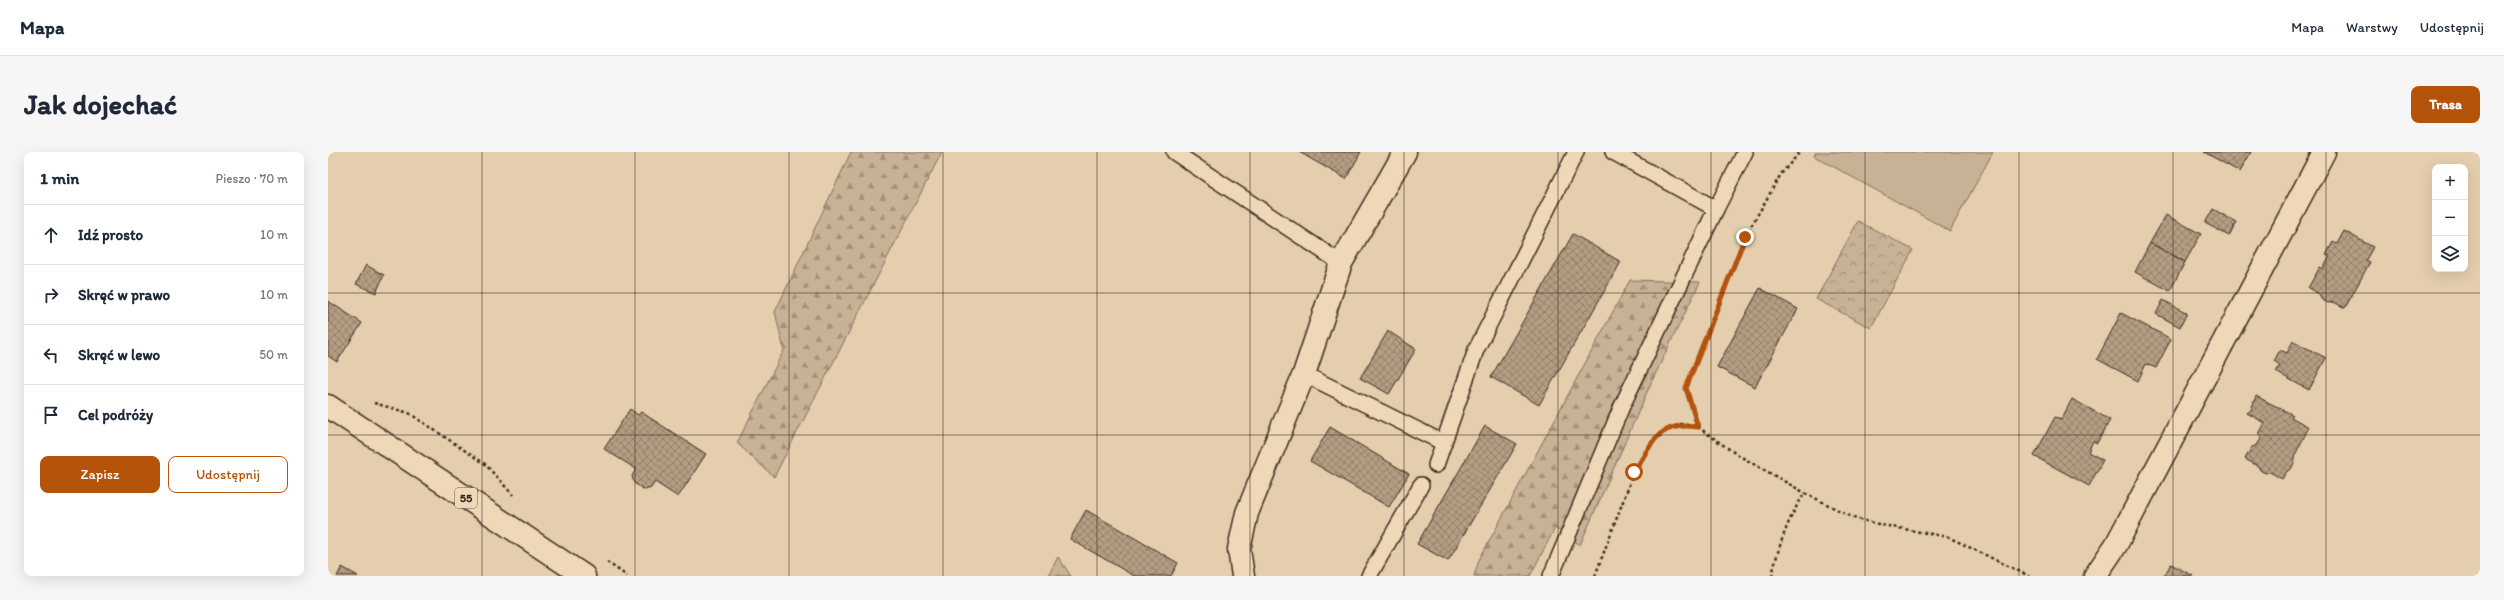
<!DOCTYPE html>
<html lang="pl">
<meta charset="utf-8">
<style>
:root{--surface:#fff;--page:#f6f6f7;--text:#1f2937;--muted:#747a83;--line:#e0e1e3;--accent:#b45309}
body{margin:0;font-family:Itim,sans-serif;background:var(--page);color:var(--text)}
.controls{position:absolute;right:12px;top:12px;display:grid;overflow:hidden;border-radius:8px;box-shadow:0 4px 16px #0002}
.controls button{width:36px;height:36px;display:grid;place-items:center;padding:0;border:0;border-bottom:1px solid var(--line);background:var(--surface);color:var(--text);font:20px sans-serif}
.stop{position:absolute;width:12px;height:12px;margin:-9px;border:3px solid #b45309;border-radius:50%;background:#fff}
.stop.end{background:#b45309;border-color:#fff;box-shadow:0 1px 4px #0008}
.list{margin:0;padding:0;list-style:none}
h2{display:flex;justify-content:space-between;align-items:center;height:52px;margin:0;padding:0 16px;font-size:17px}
h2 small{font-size:13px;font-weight:400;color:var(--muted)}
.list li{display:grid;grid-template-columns:26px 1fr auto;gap:12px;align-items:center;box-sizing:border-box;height:60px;padding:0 16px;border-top:1px solid var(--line)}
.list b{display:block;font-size:15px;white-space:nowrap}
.list em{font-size:13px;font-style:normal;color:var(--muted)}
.actions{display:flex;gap:8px;padding:12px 16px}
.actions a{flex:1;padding:9px 0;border:1px solid var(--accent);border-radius:8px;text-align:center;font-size:14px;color:var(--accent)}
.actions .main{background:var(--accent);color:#fff}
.icon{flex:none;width:22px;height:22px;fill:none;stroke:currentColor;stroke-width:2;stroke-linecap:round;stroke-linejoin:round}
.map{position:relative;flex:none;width:2152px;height:424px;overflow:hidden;border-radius:8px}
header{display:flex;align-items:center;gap:24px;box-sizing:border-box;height:56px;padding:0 20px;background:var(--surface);border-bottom:1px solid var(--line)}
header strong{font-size:19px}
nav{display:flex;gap:22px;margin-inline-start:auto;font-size:14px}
.intro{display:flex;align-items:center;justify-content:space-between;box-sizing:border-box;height:96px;padding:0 24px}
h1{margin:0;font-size:28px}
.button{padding:10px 18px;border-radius:8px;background:var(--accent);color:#fff;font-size:14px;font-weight:700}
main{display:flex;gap:24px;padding:0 24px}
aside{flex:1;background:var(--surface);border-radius:8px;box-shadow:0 4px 16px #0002}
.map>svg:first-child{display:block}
.forest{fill:url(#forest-firs);stroke:#826e5a}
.park{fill:url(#park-crowns);stroke:#826e5a}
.pitch{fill:#c8b296;stroke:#826e5a}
.building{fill:url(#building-cross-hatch);stroke:#3b2a1e}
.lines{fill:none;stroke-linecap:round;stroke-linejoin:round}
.lane-casing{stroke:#3b2a1e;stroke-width:18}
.street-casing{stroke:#3b2a1e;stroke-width:25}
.primary-casing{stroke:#3b2a1e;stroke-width:25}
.path{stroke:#3b2a1e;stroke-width:2.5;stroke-dasharray:3 3;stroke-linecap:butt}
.lane{stroke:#efd8b7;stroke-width:15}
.street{stroke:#efd8b7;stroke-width:22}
.primary{stroke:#efd8b7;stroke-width:22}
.route{stroke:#b45309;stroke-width:5}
.grid{fill:none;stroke:#3b2a1e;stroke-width:1;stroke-opacity:0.55}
.labels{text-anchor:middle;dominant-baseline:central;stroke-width:3;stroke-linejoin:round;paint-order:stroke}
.shield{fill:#efd8b7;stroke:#715e4c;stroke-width:1}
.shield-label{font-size:12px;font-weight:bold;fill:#3b2a1e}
</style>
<header>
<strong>Mapa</strong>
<nav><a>Mapa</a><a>Warstwy</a><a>Udostępnij</a></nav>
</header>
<div class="intro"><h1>Jak dojechać</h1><a class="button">Trasa</a></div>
<main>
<aside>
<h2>1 min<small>Pieszo · 70 m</small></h2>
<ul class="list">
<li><svg class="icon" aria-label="ahead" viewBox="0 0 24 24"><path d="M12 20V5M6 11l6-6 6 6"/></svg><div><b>Idź prosto</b></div><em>10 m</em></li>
<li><svg class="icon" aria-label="right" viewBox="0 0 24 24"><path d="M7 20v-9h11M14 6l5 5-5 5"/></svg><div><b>Skręć w prawo</b></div><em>10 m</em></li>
<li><svg class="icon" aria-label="left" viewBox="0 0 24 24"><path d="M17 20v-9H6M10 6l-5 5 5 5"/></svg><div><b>Skręć w lewo</b></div><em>50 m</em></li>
<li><svg class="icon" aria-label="arrive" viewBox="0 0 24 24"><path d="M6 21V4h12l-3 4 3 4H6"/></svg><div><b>Cel podróży</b></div></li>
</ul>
<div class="actions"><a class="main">Zapisz</a><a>Udostępnij</a></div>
</aside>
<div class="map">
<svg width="2152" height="424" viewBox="0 0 2152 424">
<defs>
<pattern id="forest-firs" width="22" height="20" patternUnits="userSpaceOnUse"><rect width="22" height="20" fill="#c8b296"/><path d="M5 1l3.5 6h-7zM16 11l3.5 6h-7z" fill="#a4917a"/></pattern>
<pattern id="park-crowns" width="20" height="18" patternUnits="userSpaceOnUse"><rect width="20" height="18" fill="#c8b296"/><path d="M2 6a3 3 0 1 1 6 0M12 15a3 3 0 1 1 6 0" fill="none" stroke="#a4917a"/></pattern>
<pattern id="building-cross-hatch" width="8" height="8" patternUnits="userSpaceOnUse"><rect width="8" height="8" fill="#b39d83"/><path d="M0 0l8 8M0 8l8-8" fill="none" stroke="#93806b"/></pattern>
</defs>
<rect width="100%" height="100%" fill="#e4ceae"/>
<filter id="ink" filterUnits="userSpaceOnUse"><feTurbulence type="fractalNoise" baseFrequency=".025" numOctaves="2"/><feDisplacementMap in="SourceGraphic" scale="8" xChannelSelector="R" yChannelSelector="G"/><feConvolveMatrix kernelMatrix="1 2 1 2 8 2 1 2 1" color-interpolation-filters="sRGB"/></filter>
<g filter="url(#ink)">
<g class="forest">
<polygon points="523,0 614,0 446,325 409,291 456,198 447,160"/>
<polygon points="1302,128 1372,130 1323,231 1252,393 1227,376 1202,424 1146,424 1151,408"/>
<polygon points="730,405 743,424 720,424"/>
</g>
<polygon class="park" points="1530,69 1585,98 1543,176 1488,147"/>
<polygon class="pitch" points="1488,0 1665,0 1622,79 1486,4"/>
<g class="building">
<polygon points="971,0 1033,0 1018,27"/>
<polygon points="1876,0 1923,0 1912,20"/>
<polygon points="1885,57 1908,70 1901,84 1877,71"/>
<polygon points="1838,63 1873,82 1857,110 1822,91"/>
<polygon points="2016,79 2045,95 2038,108 2042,110 2017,156 2006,150 2000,151 1993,147 1991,142 1980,136 1992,115 1995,117 2002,104 1998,103 2005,90 2009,92"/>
<polygon points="1245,82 1293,110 1211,253 1163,225"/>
<polygon points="1822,91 1857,110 1842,139 1807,120"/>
<polygon points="38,113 56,123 48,141 28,132"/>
<polygon points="1432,136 1470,157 1427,235 1389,215"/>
<polygon points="1835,148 1859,161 1852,175 1828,162"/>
<polygon points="0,149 34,171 9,210 0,204"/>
<polygon points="1793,161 1843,187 1828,216 1818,212 1810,229 1769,207"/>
<polygon points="1060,179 1088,197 1061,242 1032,226"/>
<polygon points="1965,189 1998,206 1981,238 1948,220 1952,213 1946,209 1952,198 1959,201"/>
<polygon points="1928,244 1965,263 1963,265 1981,275 1966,305 1967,309 1963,317 1959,319 1954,327 1942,320 1937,321 1932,318 1930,314 1917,307 1924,295 1929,293 1933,287 1931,282 1937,271 1919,261 1923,258"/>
<polygon points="1744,247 1782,268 1769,291 1765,289 1760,300 1775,308 1761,334 1706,304 1727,265 1733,268"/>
<polygon points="302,257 310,263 313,260 378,302 350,345 327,330 323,336 317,338 306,331 304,324 308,317 276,297"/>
<polygon points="1157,274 1189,292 1120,409 1089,392"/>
<polygon points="1002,275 1081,322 1061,355 982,309"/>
<polygon points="758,358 850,411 843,424 806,424 742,387"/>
<polygon points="1843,412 1865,424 1836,424"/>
<polygon points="14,415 30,424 9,424"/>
</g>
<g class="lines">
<defs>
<g id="lane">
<polyline points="846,0 1013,111"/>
<polyline points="1285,0 1388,57"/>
<polyline points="976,222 1116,291"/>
<polyline points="1108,313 1148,198 1248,0"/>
<polyline points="1041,424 1093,333"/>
<polyline points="1223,424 1294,254 1388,57 1417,0"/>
</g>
<g id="street">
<polyline points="915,424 911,397 919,361 976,222 1013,111 1077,0"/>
<polyline points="1767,424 1788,393 1996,0"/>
</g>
<polyline id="primary" points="0,254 256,424"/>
</defs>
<use href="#lane" class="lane-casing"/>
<use href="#street" class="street-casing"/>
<use href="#primary" class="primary-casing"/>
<g class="path">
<polyline points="46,251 81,261 157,312 185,343"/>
<polyline points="1370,275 1358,236 1417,85 1453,22 1472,0"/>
<polyline points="279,410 299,424"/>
<polyline points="1267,424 1306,320 1329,283 1352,272 1370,275 1408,302 1477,341 1526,366 1554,373 1620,385 1701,424"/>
<path d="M1444,424C1450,396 1460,365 1477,341"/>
</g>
<use href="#lane" class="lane"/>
<use href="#street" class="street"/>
<use href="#primary" class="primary"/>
</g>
</g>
<g class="lines" filter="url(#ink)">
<path class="route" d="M1306,320C1325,290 1330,269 1370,275L1358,236L1417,85"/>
</g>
<path class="grid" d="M154,0V424M307,0V424M461,0V424M615,0V424M769,0V424M922,0V424M1076,0V424M1230,0V424M1383,0V424M1537,0V424M1691,0V424M1845,0V424M1998,0V424M0,141H2152M0,283H2152"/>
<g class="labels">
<rect class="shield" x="127" y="336" width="22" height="20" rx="3"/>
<g class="shield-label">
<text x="138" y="346">55</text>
</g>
</g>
</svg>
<div class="controls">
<button>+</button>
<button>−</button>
<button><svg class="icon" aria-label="layers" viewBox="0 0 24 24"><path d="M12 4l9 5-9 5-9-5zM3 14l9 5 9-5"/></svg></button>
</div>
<div class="stop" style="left:1306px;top:320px"></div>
<div class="stop end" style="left:1417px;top:85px"></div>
</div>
</main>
